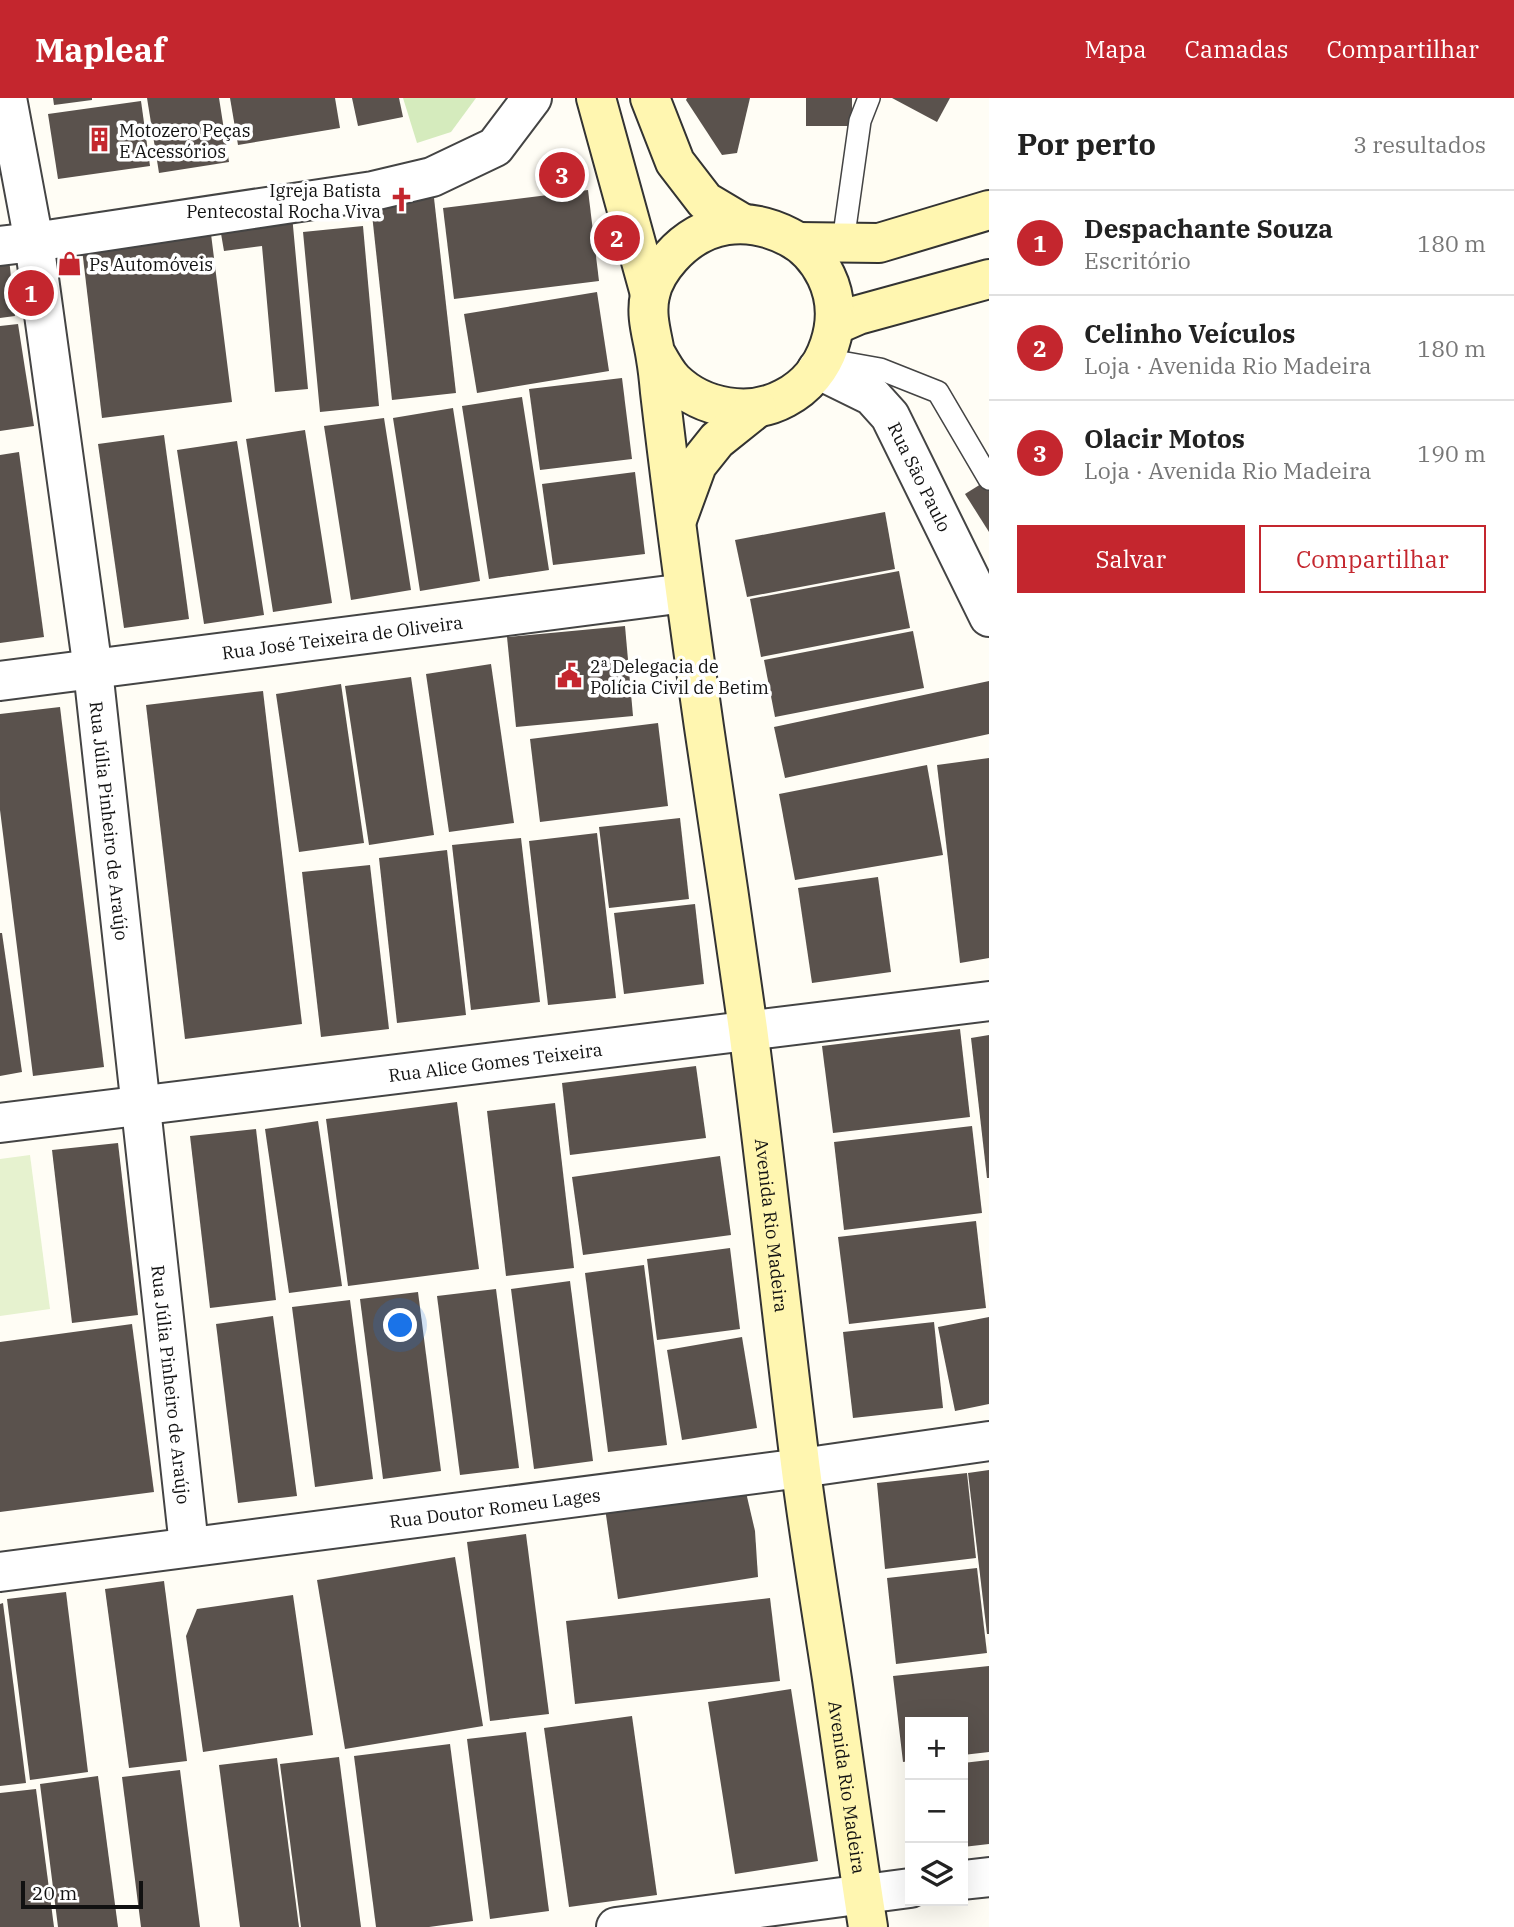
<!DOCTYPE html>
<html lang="pt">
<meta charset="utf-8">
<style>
:root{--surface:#fff;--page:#f2f2f2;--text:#222;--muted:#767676;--line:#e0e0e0;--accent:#c4262e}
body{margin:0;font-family:"IBM Plex Serif",serif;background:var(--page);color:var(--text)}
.controls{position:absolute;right:21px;bottom:21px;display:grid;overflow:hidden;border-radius:0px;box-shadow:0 7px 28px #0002}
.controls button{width:63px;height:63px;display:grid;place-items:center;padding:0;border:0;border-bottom:2px solid var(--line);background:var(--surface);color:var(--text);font:35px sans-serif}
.scale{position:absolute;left:21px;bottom:18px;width:122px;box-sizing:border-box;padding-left:7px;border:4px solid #111;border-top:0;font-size:19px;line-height:24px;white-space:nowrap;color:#111;-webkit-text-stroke:5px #fff;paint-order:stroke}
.you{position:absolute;left:401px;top:1228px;width:24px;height:24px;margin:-18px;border:5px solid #fff;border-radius:50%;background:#1a73e8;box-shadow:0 0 0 10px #1a73e833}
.badge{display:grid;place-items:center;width:46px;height:46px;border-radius:50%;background:var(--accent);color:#fff;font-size:23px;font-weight:700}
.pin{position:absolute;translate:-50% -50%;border:4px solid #fff;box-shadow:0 2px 7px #0006}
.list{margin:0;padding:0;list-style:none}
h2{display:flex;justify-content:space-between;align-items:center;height:91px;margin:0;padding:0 28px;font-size:30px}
h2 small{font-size:23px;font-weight:400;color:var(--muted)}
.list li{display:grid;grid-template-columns:46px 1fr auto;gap:21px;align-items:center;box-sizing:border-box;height:105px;padding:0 28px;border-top:2px solid var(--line)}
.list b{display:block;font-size:26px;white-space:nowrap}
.list p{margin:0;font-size:23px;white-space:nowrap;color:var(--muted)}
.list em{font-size:23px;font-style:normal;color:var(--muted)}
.actions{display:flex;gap:14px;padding:21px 28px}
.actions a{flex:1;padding:16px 0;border:2px solid var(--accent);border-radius:0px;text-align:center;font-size:24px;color:var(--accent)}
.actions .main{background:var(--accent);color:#fff}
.icon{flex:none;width:38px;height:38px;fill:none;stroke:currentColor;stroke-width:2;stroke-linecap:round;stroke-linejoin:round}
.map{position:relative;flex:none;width:989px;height:1829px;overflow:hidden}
header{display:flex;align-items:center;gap:42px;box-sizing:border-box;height:98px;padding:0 35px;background:var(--accent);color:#fff}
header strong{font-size:33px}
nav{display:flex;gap:38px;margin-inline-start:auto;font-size:24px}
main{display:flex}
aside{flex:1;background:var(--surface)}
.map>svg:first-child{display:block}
.green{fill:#d5ebbd}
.pitch{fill:#e6f2cf}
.building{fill:#5a524d}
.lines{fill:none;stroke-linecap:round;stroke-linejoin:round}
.service-casing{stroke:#444;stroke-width:24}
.minor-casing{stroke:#444;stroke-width:42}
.tertiary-casing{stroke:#444;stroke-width:42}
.secondary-casing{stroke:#333;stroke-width:42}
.service{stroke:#fff;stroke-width:21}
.minor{stroke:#fff;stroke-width:38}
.tertiary{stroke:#fff;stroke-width:38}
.secondary{stroke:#fff6b0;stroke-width:38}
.labels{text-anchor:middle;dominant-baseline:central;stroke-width:7;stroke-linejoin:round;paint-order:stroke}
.poi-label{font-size:18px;fill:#111;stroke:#fff;text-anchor:start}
.street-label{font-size:18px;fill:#111;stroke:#fff}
</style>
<header>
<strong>Mapleaf</strong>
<nav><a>Mapa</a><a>Camadas</a><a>Compartilhar</a></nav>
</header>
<main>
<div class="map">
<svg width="989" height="1829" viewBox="0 0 989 1829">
<rect width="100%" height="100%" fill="#fffdf5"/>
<polygon class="green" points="403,0 476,0 451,34 417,45"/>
<polygon class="pitch" points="30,1057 50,1211 0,1218 0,1061"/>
<g class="building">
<polygon points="53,0 92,0 92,2 54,7"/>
<polygon points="147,0 219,0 229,64 159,75"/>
<polygon points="230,0 335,0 340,30 238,47"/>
<polygon points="352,0 399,0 403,19 358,28"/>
<polygon points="687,0 750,0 737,55 722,57 686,2"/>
<rect x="806" y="0" width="46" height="28"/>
<polygon points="892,0 950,0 937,24"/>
<polygon points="141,3 150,68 58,81 48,16"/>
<polygon points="588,92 599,183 454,201 443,110"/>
<polygon points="434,100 456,295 392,302 371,107"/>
<polygon points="292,117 308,291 275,294 262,148 224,153 219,124"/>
<polygon points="363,128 379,308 320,314 303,134"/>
<polygon points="211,136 232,304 102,320 82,151"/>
<polygon points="9,160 15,218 0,220 0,161"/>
<polygon points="597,194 609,273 477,295 464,216"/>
<polygon points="18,226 34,328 0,333 0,228"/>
<polygon points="622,280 632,361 540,372 529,291"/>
<polygon points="522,299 549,472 489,481 462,308"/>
<polygon points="453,310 480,483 420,493 393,320"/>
<polygon points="384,320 411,492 351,502 324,328"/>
<polygon points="305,332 332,505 273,514 246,341"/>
<polygon points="164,337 189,521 124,530 98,346"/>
<polygon points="237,343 264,517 204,526 177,352"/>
<polygon points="19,354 44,539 0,545 0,357"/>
<polygon points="635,374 645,456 553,467 542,386"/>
<polygon points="989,381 989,434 965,396"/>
<polygon points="885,414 895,471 747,499 735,442"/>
<polygon points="899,473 910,530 761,559 750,501"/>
<polygon points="625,528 633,618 516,629 507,539"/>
<polygon points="913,533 924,590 775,619 764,562"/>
<polygon points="491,566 514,725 449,734 426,576"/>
<polygon points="411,579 434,737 369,747 345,588"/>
<polygon points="989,583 989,636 785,680 774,629"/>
<polygon points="341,586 364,745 299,754 276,596"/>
<polygon points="263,593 302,926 185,941 146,607"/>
<polygon points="60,609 104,969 33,978 0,712 0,616"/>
<polygon points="658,625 668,708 540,724 530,641"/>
<polygon points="989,660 989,860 960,865 937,667"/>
<polygon points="927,667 943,757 795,782 779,696"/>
<polygon points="680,720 689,801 609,810 599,729"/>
<polygon points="597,735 616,900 548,907 529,743"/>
<polygon points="521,740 540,904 471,912 452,747"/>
<polygon points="447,752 466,917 397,925 379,760"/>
<polygon points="370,767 389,931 321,939 302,774"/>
<polygon points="878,779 891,874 812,885 798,790"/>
<polygon points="695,806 704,886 624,896 614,815"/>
<polygon points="0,835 2,835 22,974 0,978"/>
<polygon points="960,931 970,1019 833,1035 822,948"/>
<polygon points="989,937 989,1080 987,1080 971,940"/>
<polygon points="696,968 706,1040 570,1057 562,985"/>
<polygon points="457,1004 479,1171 348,1188 326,1021"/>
<polygon points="555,1005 574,1170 506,1178 487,1013"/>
<polygon points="318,1023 342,1188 289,1195 265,1031"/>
<polygon points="972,1028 982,1115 844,1132 834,1044"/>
<polygon points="256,1031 276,1202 210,1210 190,1038"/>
<polygon points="118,1045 138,1217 72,1225 52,1052"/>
<polygon points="720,1058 731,1137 583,1157 572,1079"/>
<polygon points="976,1123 986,1210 849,1226 838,1139"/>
<polygon points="730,1150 740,1231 657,1242 647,1161"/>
<polygon points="644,1167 667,1347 608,1354 585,1175"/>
<polygon points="570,1183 593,1363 534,1371 511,1191"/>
<polygon points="496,1191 519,1370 460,1377 437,1198"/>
<polygon points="418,1194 441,1373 383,1381 360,1201"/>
<polygon points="350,1202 373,1381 315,1389 292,1209"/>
<polygon points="273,1218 297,1398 238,1405 216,1226"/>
<polygon points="989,1219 989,1306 955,1313 938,1229"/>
<polygon points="934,1224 943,1310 853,1320 843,1234"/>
<polygon points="132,1226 154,1394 0,1414 0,1244"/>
<polygon points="742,1239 757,1330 682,1342 667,1252"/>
<polygon points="989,1372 989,1536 987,1536 968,1375"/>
<polygon points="967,1375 976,1460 885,1471 877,1385"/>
<polygon points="745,1390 755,1433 758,1479 618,1501 605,1410"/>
<polygon points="526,1436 549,1616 490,1623 467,1444"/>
<polygon points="455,1459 483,1628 345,1651 317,1482"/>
<polygon points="977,1470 987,1555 896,1566 887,1480"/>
<polygon points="164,1483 187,1663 129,1670 105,1491"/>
<polygon points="66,1494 88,1674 30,1682 7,1501"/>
<polygon points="293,1497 313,1637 203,1654 186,1538 197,1511"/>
<polygon points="770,1500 780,1583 575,1606 566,1523"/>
<polygon points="3,1505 26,1685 0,1688 0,1506"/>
<polygon points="989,1568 989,1654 963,1657 963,1624 910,1624 910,1663 903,1664 893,1578"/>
<polygon points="791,1591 818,1763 735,1776 708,1604"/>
<polygon points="632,1618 657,1797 569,1809 544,1630"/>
<polygon points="526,1634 549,1813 490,1821 467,1641"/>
<polygon points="450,1646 473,1823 429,1829 376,1829 354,1658"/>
<polygon points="339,1659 361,1829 301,1829 280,1666"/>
<polygon points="277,1660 299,1829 240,1829 219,1667"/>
<polygon points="989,1662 989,1746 963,1749 963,1665"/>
<polygon points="180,1672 200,1829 141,1829 122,1679"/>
<polygon points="98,1678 118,1829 58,1829 40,1686"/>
<polygon points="36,1691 54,1829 0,1829 0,1695"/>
</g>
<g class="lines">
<defs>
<g id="service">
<polyline points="843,144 860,23 869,0"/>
<polyline points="824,261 880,271 938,294 989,381"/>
</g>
<g id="minor">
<path id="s1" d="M0,148L34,144L93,572L189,1448"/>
<path id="s2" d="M817,271L872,298L890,318L989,519"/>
<path id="s3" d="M0,583L685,495"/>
<path id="s4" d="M0,1025L989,903"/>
<path id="s5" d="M0,1474L801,1370L989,1343"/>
<polyline points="963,1782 989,1779"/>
<polyline points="616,1829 910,1790"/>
</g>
<polyline id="tertiary" points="7,0 34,144 373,93 432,79 495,49 532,0"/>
<g id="secondary">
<polyline points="596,0 650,196"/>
<polyline points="650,0 675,64 705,103 742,125"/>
<polyline points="798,144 879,145 989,112"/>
<polyline points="835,227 858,217 989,181"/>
<path id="s6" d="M656,256C661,265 667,276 674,283C703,311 750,319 785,300C828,278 847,221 826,178C818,162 805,147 789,139C747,117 703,123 671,159C662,169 653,183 650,197C645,219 653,239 656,261C658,272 659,283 660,294C673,406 688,517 704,629C719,730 734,830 748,931C767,1076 782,1220 800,1365C809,1437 821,1509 832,1581C844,1664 855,1746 868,1829"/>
<polyline points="678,419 697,367 717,342 757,310"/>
</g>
</defs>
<use href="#service" class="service-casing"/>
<use href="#minor" class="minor-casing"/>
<use href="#tertiary" class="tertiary-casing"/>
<use href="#secondary" class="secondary-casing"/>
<use href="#service" class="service"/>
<use href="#minor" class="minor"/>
<use href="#tertiary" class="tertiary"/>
<use href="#secondary" class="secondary"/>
</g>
<defs>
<symbol id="building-bare" viewBox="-9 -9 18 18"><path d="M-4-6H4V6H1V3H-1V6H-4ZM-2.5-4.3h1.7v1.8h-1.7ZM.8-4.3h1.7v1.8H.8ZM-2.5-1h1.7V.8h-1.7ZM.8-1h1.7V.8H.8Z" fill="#c4262e" stroke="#fff" stroke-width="2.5" paint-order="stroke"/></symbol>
<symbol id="church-bare" viewBox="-9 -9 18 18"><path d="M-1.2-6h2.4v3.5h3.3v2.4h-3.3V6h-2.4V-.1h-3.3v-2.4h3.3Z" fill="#c4262e" stroke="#fff" stroke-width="2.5" paint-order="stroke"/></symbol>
<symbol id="shop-bare" viewBox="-9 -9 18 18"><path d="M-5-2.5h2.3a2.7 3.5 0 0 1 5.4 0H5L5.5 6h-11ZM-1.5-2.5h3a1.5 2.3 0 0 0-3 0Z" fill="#c4262e" stroke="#fff" stroke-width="2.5" paint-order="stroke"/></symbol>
<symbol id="civic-bare" viewBox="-9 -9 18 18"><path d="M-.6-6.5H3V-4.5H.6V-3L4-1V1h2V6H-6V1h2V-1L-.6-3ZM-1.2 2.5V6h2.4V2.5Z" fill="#c4262e" stroke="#fff" stroke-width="2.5" paint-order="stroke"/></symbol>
</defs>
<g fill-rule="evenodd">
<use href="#building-bare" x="82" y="24" width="35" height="35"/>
<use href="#church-bare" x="384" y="84" width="35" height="35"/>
<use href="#shop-bare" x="52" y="148" width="35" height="35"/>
<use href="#civic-bare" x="552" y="560" width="35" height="35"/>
</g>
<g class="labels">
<g class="poi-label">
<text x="119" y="32">Motozero Peças<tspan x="119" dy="21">E Acessórios</tspan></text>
<text x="381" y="92" text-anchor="end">Igreja Batista<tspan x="381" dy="21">Pentecostal Rocha Viva</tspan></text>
<text x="89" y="166">Ps Automóveis</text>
<text x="590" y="568">2ª Delegacia de<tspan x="590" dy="21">Polícia Civil de Betim</tspan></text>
</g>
<g class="street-label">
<text stroke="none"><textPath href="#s2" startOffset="156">Rua São Paulo</textPath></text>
<text stroke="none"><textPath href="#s3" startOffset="345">Rua José Teixeira de Oliveira</textPath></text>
<text stroke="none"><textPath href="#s1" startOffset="618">Rua Júlia Pinheiro de Araújo</textPath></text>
<text stroke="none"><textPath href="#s4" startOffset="499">Rua Alice Gomes Teixeira</textPath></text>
<text stroke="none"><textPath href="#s6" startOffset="1461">Avenida Rio Madeira</textPath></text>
<text stroke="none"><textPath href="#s1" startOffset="1185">Rua Júlia Pinheiro de Araújo</textPath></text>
<text stroke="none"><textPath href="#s5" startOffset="499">Rua Doutor Romeu Lages</textPath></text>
<text stroke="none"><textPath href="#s6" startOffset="2028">Avenida Rio Madeira</textPath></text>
</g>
</g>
</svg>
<div class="controls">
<button>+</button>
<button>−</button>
<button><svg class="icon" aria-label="layers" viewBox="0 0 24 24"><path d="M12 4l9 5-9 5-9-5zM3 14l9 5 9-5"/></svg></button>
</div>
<div class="scale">20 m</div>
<div class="you"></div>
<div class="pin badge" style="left:31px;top:195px">1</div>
<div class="pin badge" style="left:617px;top:140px">2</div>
<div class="pin badge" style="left:562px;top:77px">3</div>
</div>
<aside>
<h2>Por perto<small>3 resultados</small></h2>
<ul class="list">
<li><span class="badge">1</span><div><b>Despachante Souza</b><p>Escritório</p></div><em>180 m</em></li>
<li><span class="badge">2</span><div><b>Celinho Veículos</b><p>Loja · Avenida Rio Madeira</p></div><em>180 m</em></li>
<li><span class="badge">3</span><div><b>Olacir Motos</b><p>Loja · Avenida Rio Madeira</p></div><em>190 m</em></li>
</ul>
<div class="actions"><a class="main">Salvar</a><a>Compartilhar</a></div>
</aside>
</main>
